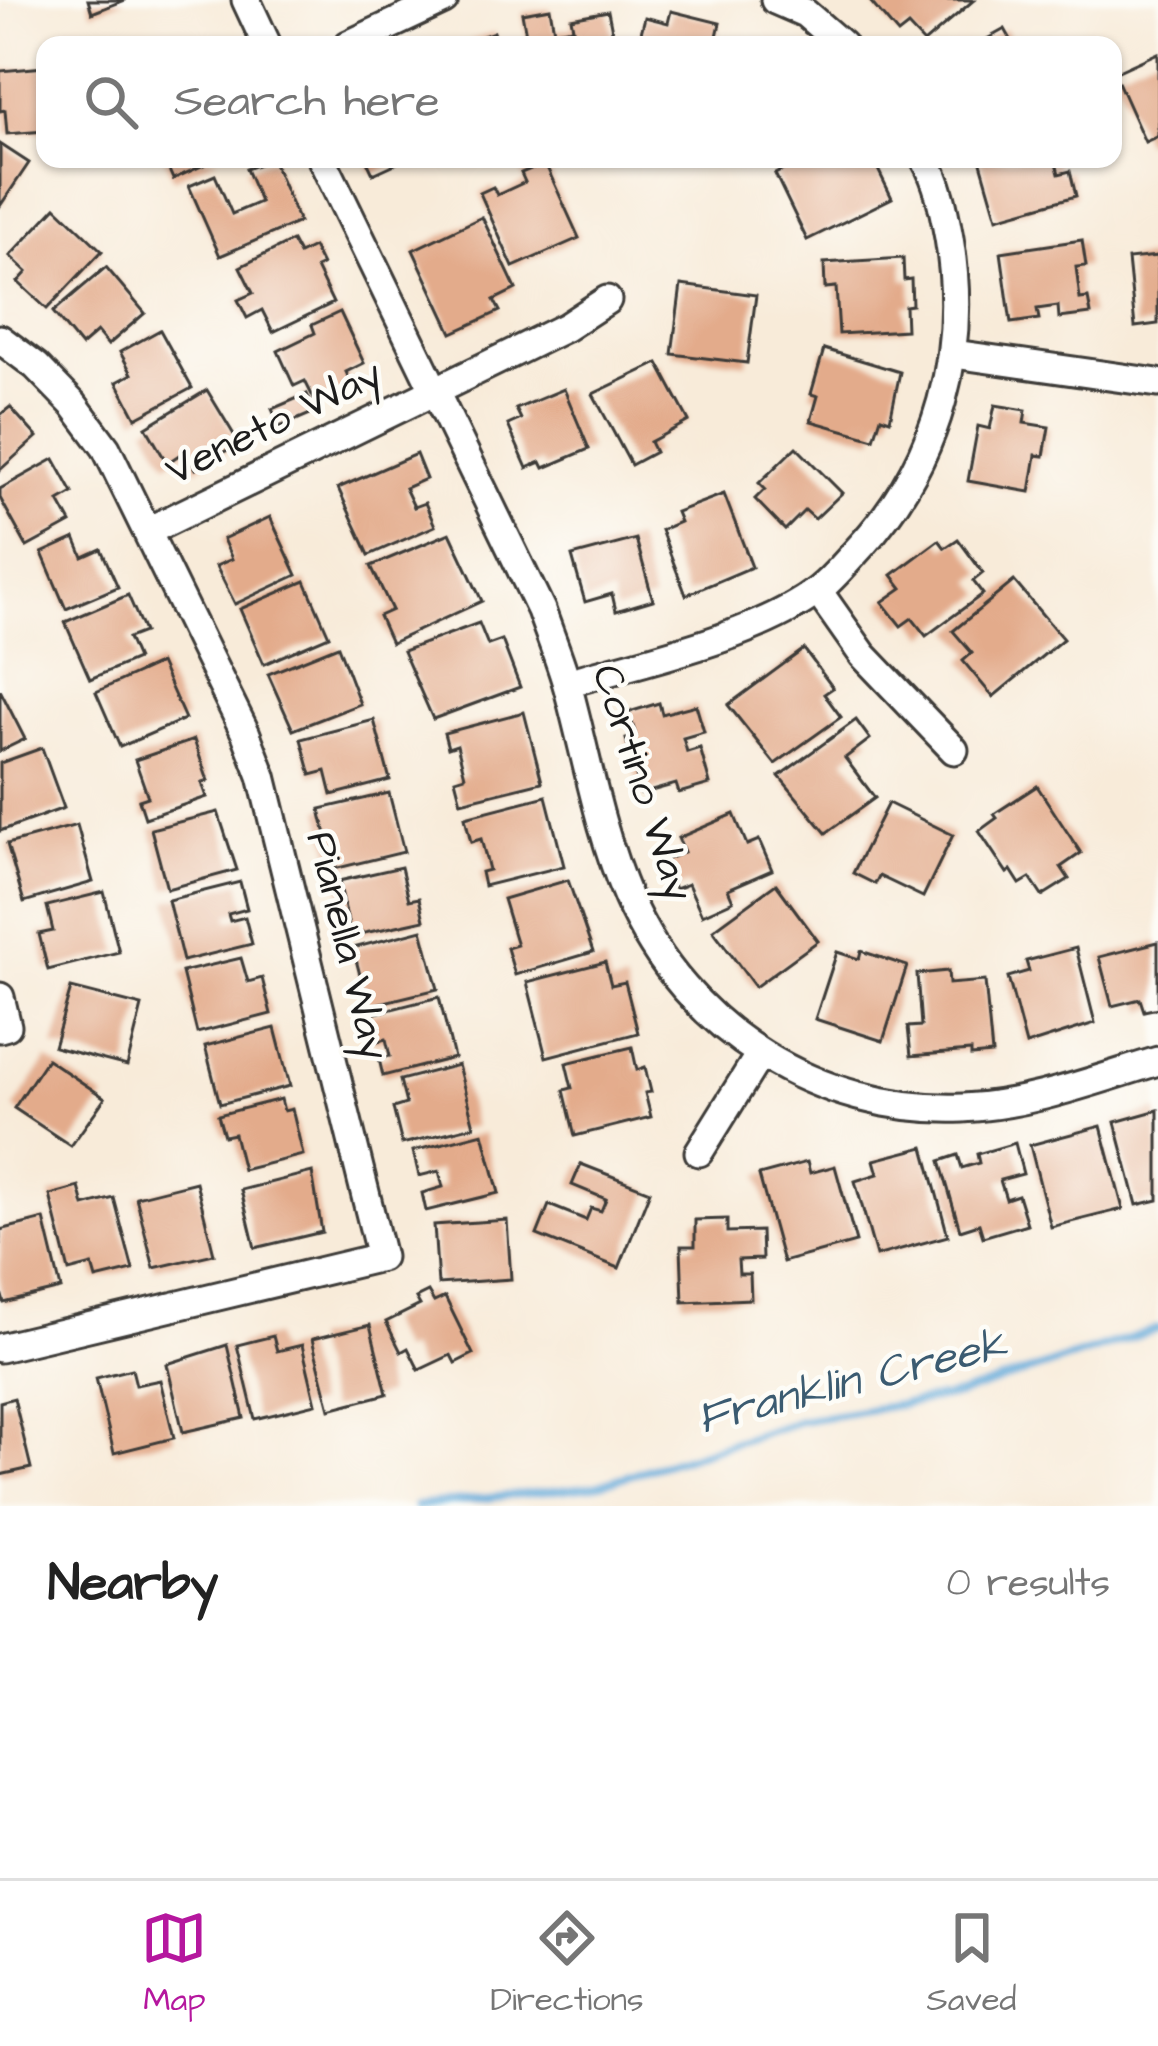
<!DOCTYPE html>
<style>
:root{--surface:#fff;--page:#f6f6f6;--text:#222;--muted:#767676;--line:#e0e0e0;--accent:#b5179e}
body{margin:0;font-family:"Architects Daughter",sans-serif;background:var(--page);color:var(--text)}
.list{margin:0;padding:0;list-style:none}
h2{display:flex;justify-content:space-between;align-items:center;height:156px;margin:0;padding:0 48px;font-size:51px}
h2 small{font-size:39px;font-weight:400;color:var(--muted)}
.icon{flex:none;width:66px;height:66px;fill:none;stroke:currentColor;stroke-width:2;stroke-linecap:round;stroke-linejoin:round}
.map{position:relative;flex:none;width:1158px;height:1506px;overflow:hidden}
.search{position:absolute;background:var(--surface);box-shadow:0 3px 9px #0004;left:36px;right:36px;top:36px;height:132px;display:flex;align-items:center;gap:30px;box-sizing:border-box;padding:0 42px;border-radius:24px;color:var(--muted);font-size:45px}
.sheet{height:372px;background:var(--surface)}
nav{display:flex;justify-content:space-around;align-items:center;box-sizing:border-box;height:168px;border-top:3px solid var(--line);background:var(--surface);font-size:33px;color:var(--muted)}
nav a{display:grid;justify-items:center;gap:6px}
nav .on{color:var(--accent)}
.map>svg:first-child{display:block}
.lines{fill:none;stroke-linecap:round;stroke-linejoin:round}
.stream{stroke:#61a8d8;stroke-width:8}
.building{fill:#e3ab8b}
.street-casing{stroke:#3d3b38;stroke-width:33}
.street{stroke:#fff;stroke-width:27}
.labels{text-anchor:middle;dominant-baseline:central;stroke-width:9;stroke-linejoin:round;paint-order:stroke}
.street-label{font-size:42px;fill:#1c1c1c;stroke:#fdfcf7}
.water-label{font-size:45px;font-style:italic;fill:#3b5b71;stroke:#fdfcf7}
</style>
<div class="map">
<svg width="1158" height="1506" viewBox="0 0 1158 1506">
<rect width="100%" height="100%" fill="#fdfcf7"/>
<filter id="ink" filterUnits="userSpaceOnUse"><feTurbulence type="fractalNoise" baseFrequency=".00833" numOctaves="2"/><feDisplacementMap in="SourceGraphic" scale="24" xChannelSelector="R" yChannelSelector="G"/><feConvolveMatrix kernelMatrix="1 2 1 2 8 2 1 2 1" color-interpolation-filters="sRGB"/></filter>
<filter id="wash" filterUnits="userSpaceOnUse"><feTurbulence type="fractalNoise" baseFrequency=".004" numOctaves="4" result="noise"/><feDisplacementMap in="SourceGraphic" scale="48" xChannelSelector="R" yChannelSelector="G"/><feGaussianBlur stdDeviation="2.7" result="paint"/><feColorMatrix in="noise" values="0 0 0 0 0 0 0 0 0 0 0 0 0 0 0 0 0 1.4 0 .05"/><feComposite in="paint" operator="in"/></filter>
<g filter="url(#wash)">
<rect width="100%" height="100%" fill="#f8ebd9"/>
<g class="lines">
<polyline class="stream" points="416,1506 595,1486 800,1421 958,1395 1158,1329"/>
</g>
<g id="blocks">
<g class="building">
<polygon points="88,0 125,0 92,13"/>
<polygon points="869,0 974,0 924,43 908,26 898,34"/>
<polygon points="550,8 554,31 573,28 571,18 608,11 614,41 603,45 528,45 522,13"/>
<polygon points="671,11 720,23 715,45 638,45 645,17 668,23"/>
<polygon points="1005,29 1014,45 976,45"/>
<polygon points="494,32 499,45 454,45 467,42"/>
<polygon points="1158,53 1158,136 1145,142 1114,73"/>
<polygon points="45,67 45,131 7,134 5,110 0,111 0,71"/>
<polygon points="0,144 29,163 0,206"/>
<polygon points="164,159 217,159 173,179"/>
<polygon points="272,159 299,222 220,256 189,186 215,175 232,214 260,202 246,169"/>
<polygon points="366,159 406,159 373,174"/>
<polygon points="806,159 873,159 892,198 807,240 775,174"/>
<polygon points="980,159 1055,159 1059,174 1070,171 1076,196 997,218"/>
<polygon points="545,163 579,238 513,267 480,193 493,187 497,195 525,182 521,173"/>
<polygon points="56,207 102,251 47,309 18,282 27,272 10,256"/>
<polygon points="482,217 516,289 494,300 500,311 452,333 413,250"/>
<polygon points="1082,240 1086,266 1076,267 1080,299 1088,298 1091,314 1059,318 1058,306 1037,309 1039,319 1011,323 1001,252"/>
<polygon points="292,241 299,254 313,247 322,265 316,268 333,303 273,332 262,310 247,318 238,300 253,293 240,267"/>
<polygon points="1158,256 1158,324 1135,327 1128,259"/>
<polygon points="903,258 904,280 911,279 912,305 905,306 906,330 839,334 836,287 825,288 824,263"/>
<polygon points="106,267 145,313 108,345 97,332 81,346 53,312"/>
<polygon points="681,285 756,295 747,363 672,354"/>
<polygon points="340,312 364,363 346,372 353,387 317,405 305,381 294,386 278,351 315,333 312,325"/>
<polygon points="160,330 192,388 136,418 117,382 132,374 120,352"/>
<polygon points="824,349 900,372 890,420 881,417 874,439 811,421 818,396 811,394"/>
<polygon points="658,363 689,421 650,442 655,452 631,465 593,394"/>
<polygon points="564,389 589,449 544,468 541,462 527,468 508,425 521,419 516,409"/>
<polygon points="207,390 239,443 196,469 185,451 167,463 146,427"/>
<polygon points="307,394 315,412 280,427 272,409"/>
<polygon points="995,405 1026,410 1024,423 1049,427 1044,456 1036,455 1030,492 968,481 978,426 990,429"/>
<polygon points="10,407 37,437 0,470 0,415"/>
<polygon points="796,447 842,493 815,519 805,510 785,530 755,499 765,489 759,483"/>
<polygon points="416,454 426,479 405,488 414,507 425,503 435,526 369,555 338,488"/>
<polygon points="54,459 73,493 59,501 71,523 27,547 0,498 0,489"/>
<polygon points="724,494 752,567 686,595 661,530 680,522 676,512"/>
<polygon points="270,517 297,575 235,604 216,566 232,559 223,539"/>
<polygon points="450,533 482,601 391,643 379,616 392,610 371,566"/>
<polygon points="75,538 83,557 101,549 118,587 66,609 42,553"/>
<polygon points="636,539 653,600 616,611 612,594 585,602 572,556"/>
<polygon points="958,539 983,573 973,581 983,594 926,636 912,618 901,626 882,602 902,588 892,575 939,540 945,548"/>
<polygon points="305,581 329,636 264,664 240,609"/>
<polygon points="1014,581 1063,639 993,697 963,661 972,653 953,631"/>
<polygon points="128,595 144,632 128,638 137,659 90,679 65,622"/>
<polygon points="479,623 488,645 502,640 520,687 433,719 403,651"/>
<polygon points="338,646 360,704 293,730 268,674"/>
<polygon points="804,649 833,688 824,694 841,717 775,764 728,705"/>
<polygon points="160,663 185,719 120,747 96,692"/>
<polygon points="0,690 25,739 0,751"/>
<polygon points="659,703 662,714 696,705 704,732 683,738 687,752 700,748 710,784 679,793 676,784 641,794 626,739 636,736 629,712"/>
<polygon points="524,712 542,782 461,802 455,779 465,776 457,745 448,748 444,733"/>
<polygon points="374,720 390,780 332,795 326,771 311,775 301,739"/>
<polygon points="856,720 870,739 845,758 875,798 826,833 779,776"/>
<polygon points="194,740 208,781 202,783 207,797 145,818 139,800 148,797 135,760"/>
<polygon points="42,748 64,808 0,831 0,763"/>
<polygon points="1037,786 1081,853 1061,867 1069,879 1042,896 1030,878 1020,884 1011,870 1007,873 979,831 997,818 994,814"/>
<polygon points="389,793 404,852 334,869 320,809"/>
<polygon points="546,796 564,866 484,886 481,872 489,870 481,839 471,842 465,817"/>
<polygon points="888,803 953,835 923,897 879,876 875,884 853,873"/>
<polygon points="218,812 237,870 167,889 151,829"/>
<polygon points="734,814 747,845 759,840 772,870 728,889 733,901 702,915 688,884 675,889 663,861 684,852 678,838"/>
<polygon points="77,825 93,882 24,902 7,844"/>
<polygon points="401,867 409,900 419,898 424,920 351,936 339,881"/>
<polygon points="568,880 593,952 515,975 507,948 517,945 503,899"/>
<polygon points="240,882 247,909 228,914 230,921 245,917 252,944 183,961 168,900"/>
<polygon points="776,884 818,941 755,987 713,930"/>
<polygon points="104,892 119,952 48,970 39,934 53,931 47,906"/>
<polygon points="422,930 438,989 368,1006 353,948"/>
<polygon points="1158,942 1158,1008 1144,1011 1140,999 1112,1006 1099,957"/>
<polygon points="1076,948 1095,1023 1026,1045 1008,977 1029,971 1026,961"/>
<polygon points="861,951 907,966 883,1041 815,1019 837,952 859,959"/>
<polygon points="241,958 248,982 262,978 271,1014 197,1033 182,972"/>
<polygon points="605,962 611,985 625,982 638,1033 546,1057 527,982"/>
<polygon points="948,971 949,984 985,981 992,1054 971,1056 971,1051 911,1056 908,1027 921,1026 917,974"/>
<polygon points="71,988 142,1006 127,1066 54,1047"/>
<polygon points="439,997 454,1058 383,1076 379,1059 390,1056 386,1039 374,1042 368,1015"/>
<polygon points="275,1028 290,1086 220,1104 205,1046"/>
<polygon points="632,1047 637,1070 645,1067 651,1092 645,1093 651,1117 575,1136 564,1090 572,1088 566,1063"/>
<polygon points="47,1059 105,1098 71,1146 14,1108"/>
<polygon points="458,1065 474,1126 402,1144 393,1108 406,1104 400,1080"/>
<polygon points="281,1099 284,1111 292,1109 303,1155 243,1170 234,1134 224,1136 218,1115"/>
<polygon points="1158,1110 1158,1200 1137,1205 1115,1122"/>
<polygon points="1101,1126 1123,1209 1051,1227 1030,1145"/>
<polygon points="483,1133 499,1193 426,1211 422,1193 443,1187 439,1171 419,1176 413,1151"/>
<polygon points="1015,1143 1023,1174 1000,1180 1006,1199 1018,1195 1027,1224 983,1237 979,1224 960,1230 940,1161 958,1155 962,1168 979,1163 977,1154"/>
<polygon points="924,1147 948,1236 876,1256 855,1181 878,1174 874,1160"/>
<polygon points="807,1162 810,1173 835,1166 856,1242 783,1262 759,1175"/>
<polygon points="581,1164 650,1191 619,1268 537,1235 549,1205 586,1220 591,1208 601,1211 606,1199 572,1185"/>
<polygon points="312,1172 322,1232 255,1248 241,1190"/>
<polygon points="196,1182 214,1254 154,1268 136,1197"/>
<polygon points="79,1187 84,1206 114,1198 133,1270 96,1279 92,1265 69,1271 50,1195"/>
<polygon points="44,1219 61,1289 4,1303 0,1288 0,1230"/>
<polygon points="727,1219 727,1232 761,1231 762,1259 738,1260 739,1274 750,1274 751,1299 683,1302 681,1246 695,1246 695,1220"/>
<polygon points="507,1220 511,1279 438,1284 434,1225"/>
<polygon points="428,1292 434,1302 445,1297 473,1354 455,1363 451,1355 419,1370 408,1348 401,1352 386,1322 420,1305 416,1298"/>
<polygon points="370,1325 387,1394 330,1409 312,1339"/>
<polygon points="273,1336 277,1351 302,1345 316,1404 255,1419 237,1345"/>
<polygon points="227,1345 244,1418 183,1432 167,1364"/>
<polygon points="132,1369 136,1385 160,1380 174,1438 114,1453 96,1378"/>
<polygon points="14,1398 31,1468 0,1475 0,1402"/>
</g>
</g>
</g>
<g filter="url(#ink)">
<use href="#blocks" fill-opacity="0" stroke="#3d3b38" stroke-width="3"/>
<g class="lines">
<defs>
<g id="street">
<polyline points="246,0 267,45"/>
<polyline points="775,0 805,13 842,45"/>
<polyline points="348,45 444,0"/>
<path d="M322,159L541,610C550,636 561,662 568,688C587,758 599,831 628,898C686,1031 819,1113 963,1108C1029,1105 1095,1080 1158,1061"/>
<polyline points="0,339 36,366 74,405 106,448 246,734 262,776 381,1257 0,1348"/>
<polyline points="954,354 1158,383"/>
<polyline points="148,531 566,327 607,300"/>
<polyline points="818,591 863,655 954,750"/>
<path d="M567,683C640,662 757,637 817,591C833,579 848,560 862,545C939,460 968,350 949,238C944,211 939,183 925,159"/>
<polyline points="0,997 7,1026 0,1028"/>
<polyline points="699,1152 760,1054"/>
</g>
</defs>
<use href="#street" class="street-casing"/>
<use href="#street" class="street"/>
</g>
</g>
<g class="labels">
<g class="street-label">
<text transform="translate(274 423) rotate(-26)">Veneto Way</text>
<text transform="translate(642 783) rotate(72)">Cortino Way</text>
<text transform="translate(347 946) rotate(76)">Pianella Way</text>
</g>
<g class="water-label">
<text transform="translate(852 1382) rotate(-14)">Franklin Creek</text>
</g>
</g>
</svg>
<div class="search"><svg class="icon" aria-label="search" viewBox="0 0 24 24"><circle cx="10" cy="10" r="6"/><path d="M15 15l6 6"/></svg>Search here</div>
</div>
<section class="sheet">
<h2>Nearby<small>0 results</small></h2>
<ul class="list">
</ul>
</section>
<nav>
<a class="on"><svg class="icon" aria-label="map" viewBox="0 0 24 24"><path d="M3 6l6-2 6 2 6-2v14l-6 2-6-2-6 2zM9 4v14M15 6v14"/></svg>Map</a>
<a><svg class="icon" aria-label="directions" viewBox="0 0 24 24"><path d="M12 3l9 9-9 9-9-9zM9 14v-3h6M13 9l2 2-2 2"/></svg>Directions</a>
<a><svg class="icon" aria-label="saved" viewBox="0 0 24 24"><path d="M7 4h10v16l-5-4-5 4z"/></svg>Saved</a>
</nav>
